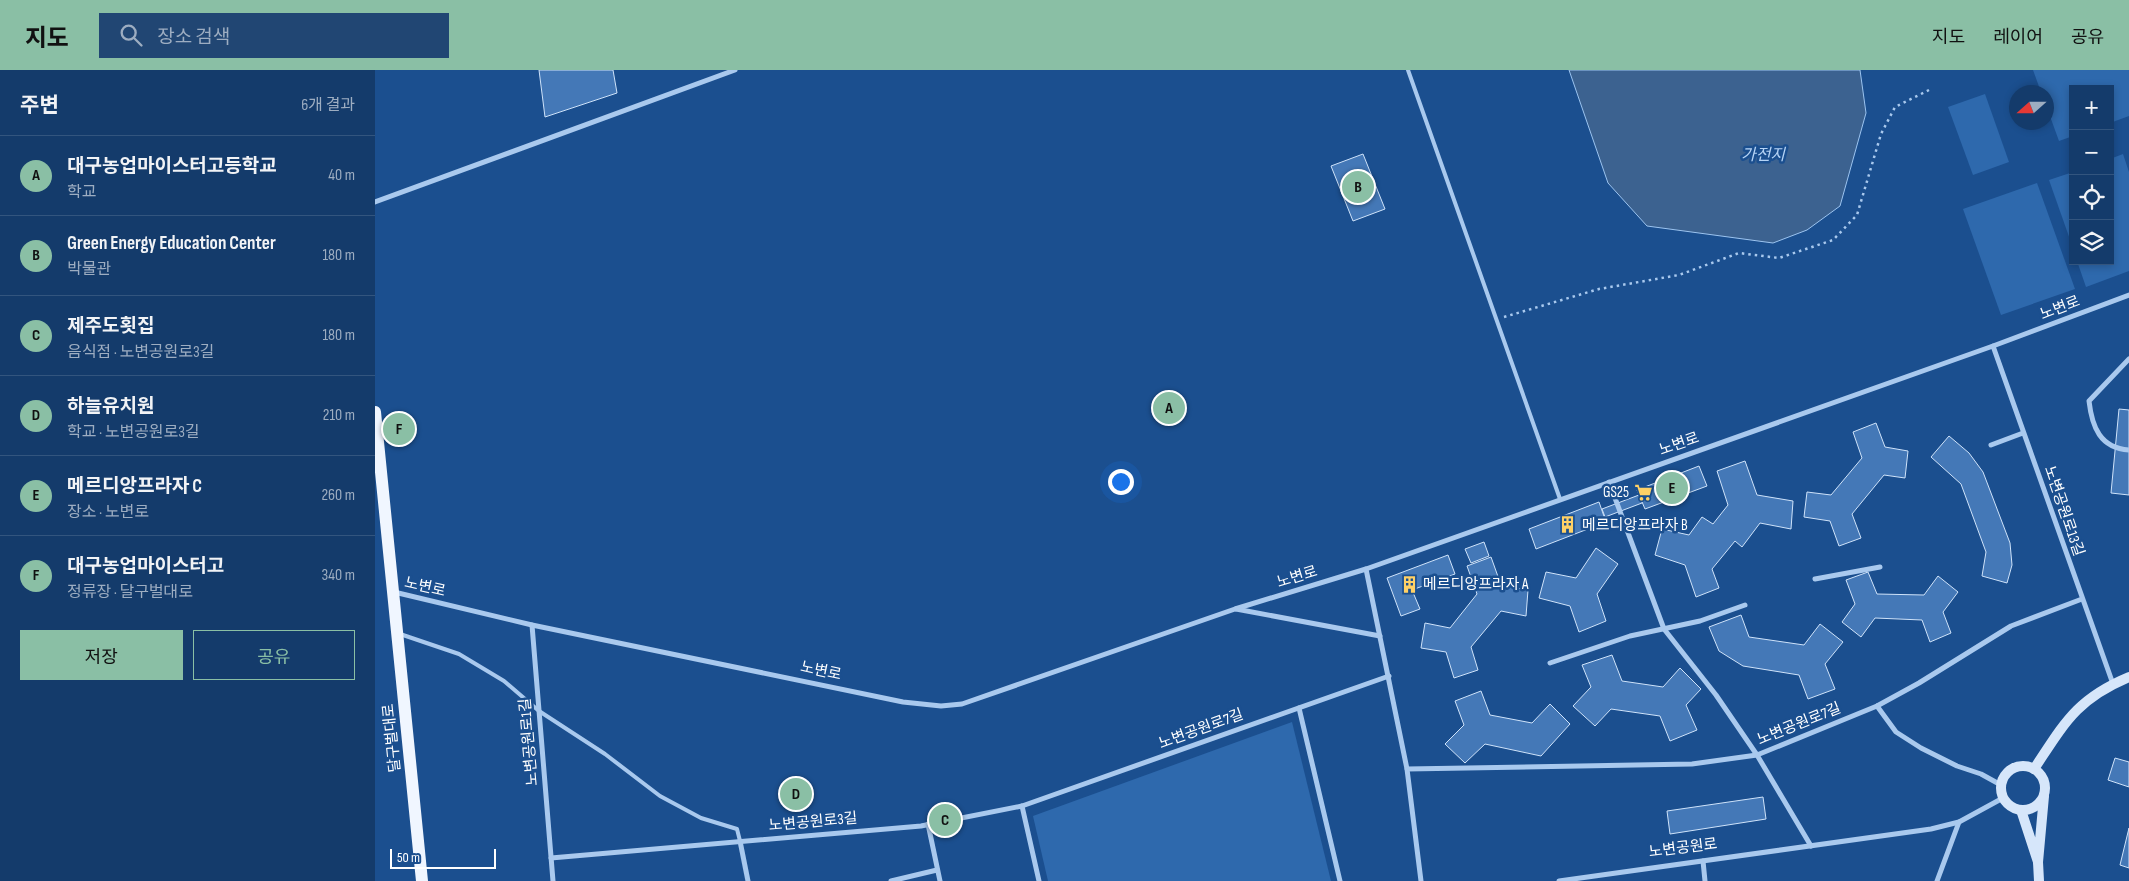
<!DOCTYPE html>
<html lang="ko">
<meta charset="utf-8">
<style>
:root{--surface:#143b6b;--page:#214673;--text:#f1f3f6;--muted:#9dadc1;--line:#33557e;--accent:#8abfa5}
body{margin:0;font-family:"Sofia Sans Condensed","Noto Sans KR",sans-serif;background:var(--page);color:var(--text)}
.controls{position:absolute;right:15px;top:15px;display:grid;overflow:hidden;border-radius:0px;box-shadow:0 2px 8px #0003}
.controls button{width:45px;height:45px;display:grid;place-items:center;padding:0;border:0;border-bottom:1px solid var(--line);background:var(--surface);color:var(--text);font:25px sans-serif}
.compass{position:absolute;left:1634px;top:15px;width:45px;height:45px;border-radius:50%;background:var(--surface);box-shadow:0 2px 8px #0003;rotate:249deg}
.scale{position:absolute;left:15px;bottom:12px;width:106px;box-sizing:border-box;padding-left:5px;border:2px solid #fff;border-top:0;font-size:14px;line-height:18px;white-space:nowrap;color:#fff;-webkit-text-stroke:4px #1b4f8f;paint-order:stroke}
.you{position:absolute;left:745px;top:411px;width:18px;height:18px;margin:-12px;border:4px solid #fff;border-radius:50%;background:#1a73e8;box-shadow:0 0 0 8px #1a73e833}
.badge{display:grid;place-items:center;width:32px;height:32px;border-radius:50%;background:var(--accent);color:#111;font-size:16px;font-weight:700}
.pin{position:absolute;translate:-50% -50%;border:2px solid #fff;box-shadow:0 1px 5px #0006}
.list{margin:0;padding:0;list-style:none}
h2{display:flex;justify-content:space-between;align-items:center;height:65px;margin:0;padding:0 20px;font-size:21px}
h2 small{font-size:16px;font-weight:400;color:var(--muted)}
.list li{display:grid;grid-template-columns:32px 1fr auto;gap:15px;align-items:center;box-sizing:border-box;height:80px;padding:0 20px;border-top:1px solid var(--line)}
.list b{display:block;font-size:19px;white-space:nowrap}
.list p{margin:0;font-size:16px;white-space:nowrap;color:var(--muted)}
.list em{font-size:16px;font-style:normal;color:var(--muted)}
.actions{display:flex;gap:10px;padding:15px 20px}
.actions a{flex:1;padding:11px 0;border:1px solid var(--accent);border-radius:0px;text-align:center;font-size:18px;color:var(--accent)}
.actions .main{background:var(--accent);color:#111}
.icon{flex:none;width:28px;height:28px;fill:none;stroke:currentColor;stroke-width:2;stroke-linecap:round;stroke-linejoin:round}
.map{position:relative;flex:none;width:1754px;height:811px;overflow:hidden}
header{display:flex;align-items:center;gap:30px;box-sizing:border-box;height:70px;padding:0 25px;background:var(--accent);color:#111}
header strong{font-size:24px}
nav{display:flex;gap:28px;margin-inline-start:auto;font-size:18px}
.search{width:350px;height:45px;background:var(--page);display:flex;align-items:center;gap:12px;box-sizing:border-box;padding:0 18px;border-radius:0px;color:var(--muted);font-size:19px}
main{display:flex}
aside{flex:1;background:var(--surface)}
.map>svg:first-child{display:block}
.green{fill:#2e69ad}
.water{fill:#3c6290;stroke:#9cc4f0}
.building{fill:#4478b7;stroke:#cfe3fa}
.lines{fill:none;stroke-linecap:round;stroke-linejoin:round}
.path{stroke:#a9c9ee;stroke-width:2.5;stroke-dasharray:2.5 4;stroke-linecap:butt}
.lane{stroke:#a9c9ee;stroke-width:4}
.street{stroke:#a9c9ee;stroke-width:5}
.secondary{stroke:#d6e6fa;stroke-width:10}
.primary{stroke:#f0f6ff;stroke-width:12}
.labels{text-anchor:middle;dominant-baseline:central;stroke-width:5;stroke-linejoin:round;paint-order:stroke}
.street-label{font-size:15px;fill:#fff;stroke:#1b4f8f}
.poi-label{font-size:15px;fill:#fff;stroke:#1b4f8f;text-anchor:start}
.water-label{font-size:16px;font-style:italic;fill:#b5d3f5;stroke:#1b4f8f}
</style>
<header>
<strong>지도</strong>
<div class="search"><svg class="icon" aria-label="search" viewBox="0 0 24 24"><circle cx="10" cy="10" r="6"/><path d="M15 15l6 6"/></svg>장소 검색</div>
<nav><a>지도</a><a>레이어</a><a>공유</a></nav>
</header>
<main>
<aside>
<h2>주변<small>6개 결과</small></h2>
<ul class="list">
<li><span class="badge">A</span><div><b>대구농업마이스터고등학교</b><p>학교</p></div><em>40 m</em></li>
<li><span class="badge">B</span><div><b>Green Energy Education Center</b><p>박물관</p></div><em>180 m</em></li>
<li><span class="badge">C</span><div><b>제주도횟집</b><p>음식점 · 노변공원로3길</p></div><em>180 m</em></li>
<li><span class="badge">D</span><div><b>하늘유치원</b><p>학교 · 노변공원로3길</p></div><em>210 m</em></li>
<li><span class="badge">E</span><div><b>메르디앙프라자 C</b><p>장소 · 노변로</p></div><em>260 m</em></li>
<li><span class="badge">F</span><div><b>대구농업마이스터고</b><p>정류장 · 달구벌대로</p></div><em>340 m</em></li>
</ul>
<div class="actions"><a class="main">저장</a><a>공유</a></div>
</aside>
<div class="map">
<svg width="1754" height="811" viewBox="0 0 1754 811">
<rect width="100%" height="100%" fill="#1b4f8f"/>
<g class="green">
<polygon points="1658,0 1754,0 1754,46 1735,53 1735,19 1698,19 1698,66 1684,71 1672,38 1672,22 1666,22"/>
<polygon points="1610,24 1634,92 1598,105 1573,37"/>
<polygon points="1748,84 1754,102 1754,201 1711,217 1702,191 1735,191 1735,89"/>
<polygon points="1698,102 1698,178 1674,110"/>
<polygon points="1662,113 1700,219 1626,245 1588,139"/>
<polygon points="917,652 956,811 673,811 658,746"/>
</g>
<polygon class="water" points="1194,0 1485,0 1491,43 1465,136 1432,160 1398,173 1272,156 1233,113"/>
<g class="building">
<polygon points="164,0 238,0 242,23 170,47"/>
<polygon points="988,84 1010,139 978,151 956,96"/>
<polygon points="1744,339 1754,340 1754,425 1736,423"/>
<polygon points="1501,353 1510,377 1533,381 1530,408 1509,405 1477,444 1486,468 1464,476 1455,451 1429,447 1432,422 1456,425 1487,388 1478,362"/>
<polygon points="1574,366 1594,383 1608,402 1635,473 1637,495 1632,513 1607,506 1611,482 1586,414 1556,387"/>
<polygon points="1370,391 1382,425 1418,431 1416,459 1385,453 1367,477 1360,471 1337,499 1344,518 1321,527 1310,495 1280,485 1287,459 1314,465 1327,447 1338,454 1353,435 1342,401"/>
<polygon points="1324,396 1332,416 1270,439 1262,420"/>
<polygon points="1264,425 1267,433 1230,447 1227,439"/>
<polygon points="1224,432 1231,452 1161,479 1154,459"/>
<polygon points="1109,472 1114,486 1096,493 1090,479"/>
<polygon points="1221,478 1243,494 1222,524 1231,551 1204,562 1195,536 1164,528 1171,502 1201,508"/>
<polygon points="1073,485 1080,504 1037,520 1045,539 1026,546 1012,508"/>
<polygon points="1116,487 1126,515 1153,520 1151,546 1126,541 1096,577 1103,600 1079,608 1071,582 1046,578 1050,553 1075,558 1102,524 1092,496"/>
<polygon points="1493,502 1502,524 1549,525 1563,506 1583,522 1568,542 1576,563 1555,572 1547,550 1500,548 1486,567 1467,552 1480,534 1471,510"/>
<polygon points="1366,545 1374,567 1429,575 1445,554 1468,572 1450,594 1460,619 1433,629 1424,605 1368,596 1344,581 1334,557"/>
<polygon points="1237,585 1247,611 1288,617 1305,598 1326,619 1311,635 1322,660 1295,671 1285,646 1236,639 1220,656 1198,636 1216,617 1207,595"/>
<polygon points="1106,621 1115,645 1157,653 1175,634 1195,654 1166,686 1110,674 1090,693 1070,674 1089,655 1080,631"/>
<polygon points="1740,688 1754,692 1754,717 1733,710"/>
<polygon points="1388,727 1391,749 1295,764 1292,741"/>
<polygon points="1754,758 1754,798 1745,795"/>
</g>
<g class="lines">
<polyline class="path" points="1129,247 1224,219 1304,205 1364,183 1404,188 1458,170 1482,145 1506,64 1520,37 1554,20"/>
<g class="lane">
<polyline points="1033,0 1185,429"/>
<polyline points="25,564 84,584 129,611 164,641 230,684 285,726 326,748 362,759 365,771"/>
</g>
<g class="street">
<polyline points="0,132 360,0"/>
<polyline points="1618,276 1738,614"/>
<path d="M1754,289L1714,331C1717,357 1725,378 1754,380"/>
<polyline points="1616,375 1648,363"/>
<polyline points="1234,412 1289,559 1341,625 1382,685 1436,776"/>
<polyline points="991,499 1032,699 1046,811"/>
<polyline points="1440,509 1505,497"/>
<polyline points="19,522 157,555 528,632 566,636 587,634 860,539 991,499 1618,276 1754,225"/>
<polyline points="861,539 1005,566"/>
<polyline points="157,555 178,811"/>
<polyline points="1175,593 1255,566 1325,551 1370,535"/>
<polyline points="1502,636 1521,662 1546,678 1582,696 1606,704 1626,715"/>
<polyline points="924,638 965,811"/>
<polyline points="1032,699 1317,694 1382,685 1502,636 1544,613 1636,556 1707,529"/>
<polyline points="647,736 664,811"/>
<polyline points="553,754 565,811"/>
<polyline points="365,771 373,811"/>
<polyline points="176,788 546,756 647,736 1014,606"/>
<polyline points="1328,791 1330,811"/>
<polyline points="516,811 562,800"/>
<polyline points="1184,811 1556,759 1584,752 1628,728"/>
<polyline points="1562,811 1584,752"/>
</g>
<g class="secondary">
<circle cx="1648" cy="718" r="22"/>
<path d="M1659,699C1689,654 1701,629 1754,607"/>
<polyline points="1646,740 1663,792 1669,726"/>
<polyline points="1663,792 1664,811"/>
</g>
<polyline class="primary" points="0,342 47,811"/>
</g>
<defs>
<symbol id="supermarket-bare" viewBox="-9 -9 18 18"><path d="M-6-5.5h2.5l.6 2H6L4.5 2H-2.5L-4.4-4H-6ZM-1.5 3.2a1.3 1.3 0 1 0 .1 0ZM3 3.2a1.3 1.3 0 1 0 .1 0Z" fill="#ffd166" stroke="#1b4f8f" stroke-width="2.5" paint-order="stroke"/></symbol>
<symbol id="building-bare" viewBox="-9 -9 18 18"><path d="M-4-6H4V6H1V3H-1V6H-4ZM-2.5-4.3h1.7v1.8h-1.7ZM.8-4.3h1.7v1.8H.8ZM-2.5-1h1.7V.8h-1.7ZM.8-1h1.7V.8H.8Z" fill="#ffd166" stroke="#1b4f8f" stroke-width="2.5" paint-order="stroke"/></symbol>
</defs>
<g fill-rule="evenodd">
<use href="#supermarket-bare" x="1256" y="410" width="25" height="25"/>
<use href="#building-bare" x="1180" y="442" width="25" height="25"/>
<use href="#building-bare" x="1022" y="502" width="25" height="25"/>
</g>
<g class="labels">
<g class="street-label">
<text transform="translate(1685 238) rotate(-21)">노변로</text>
<text transform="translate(1304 374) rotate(-19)">노변로</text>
<text transform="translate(1689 441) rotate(71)">노변공원로13길</text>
<text transform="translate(922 507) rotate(-17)">노변로</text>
<text transform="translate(50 517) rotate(13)">노변로</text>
<text transform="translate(446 601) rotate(12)">노변로</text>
<text transform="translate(1424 654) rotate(-22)">노변공원로7길</text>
<text transform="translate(826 659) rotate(-20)">노변공원로7길</text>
<text transform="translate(17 668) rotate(-96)">달구벌대로</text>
<text transform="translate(154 672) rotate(-95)">노변공원로1길</text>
<text transform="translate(438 752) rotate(-5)">노변공원로3길</text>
<text transform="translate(1308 778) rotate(-7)">노변공원로</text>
</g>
<g class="poi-label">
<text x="1254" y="422" text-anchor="end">GS25</text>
<text x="1207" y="455">메르디앙프라자 B</text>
<text x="1048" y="514">메르디앙프라자 A</text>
</g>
<g class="water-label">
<text x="1388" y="85">가전지</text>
</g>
</g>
</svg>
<div class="controls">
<button>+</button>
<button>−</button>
<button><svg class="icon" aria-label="locate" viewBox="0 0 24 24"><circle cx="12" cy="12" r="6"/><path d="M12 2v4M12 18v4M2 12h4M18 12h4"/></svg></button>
<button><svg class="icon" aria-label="layers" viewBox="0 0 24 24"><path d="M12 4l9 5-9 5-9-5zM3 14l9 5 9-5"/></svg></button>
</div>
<svg class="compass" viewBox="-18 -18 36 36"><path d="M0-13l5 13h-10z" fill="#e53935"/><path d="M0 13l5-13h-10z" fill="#9dadc1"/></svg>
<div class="scale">50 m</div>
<div class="you"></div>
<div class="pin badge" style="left:794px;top:338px">A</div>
<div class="pin badge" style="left:983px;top:117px">B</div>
<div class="pin badge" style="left:570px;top:750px">C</div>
<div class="pin badge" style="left:421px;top:724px">D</div>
<div class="pin badge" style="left:1297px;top:418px">E</div>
<div class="pin badge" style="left:24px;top:359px">F</div>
</div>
</main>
